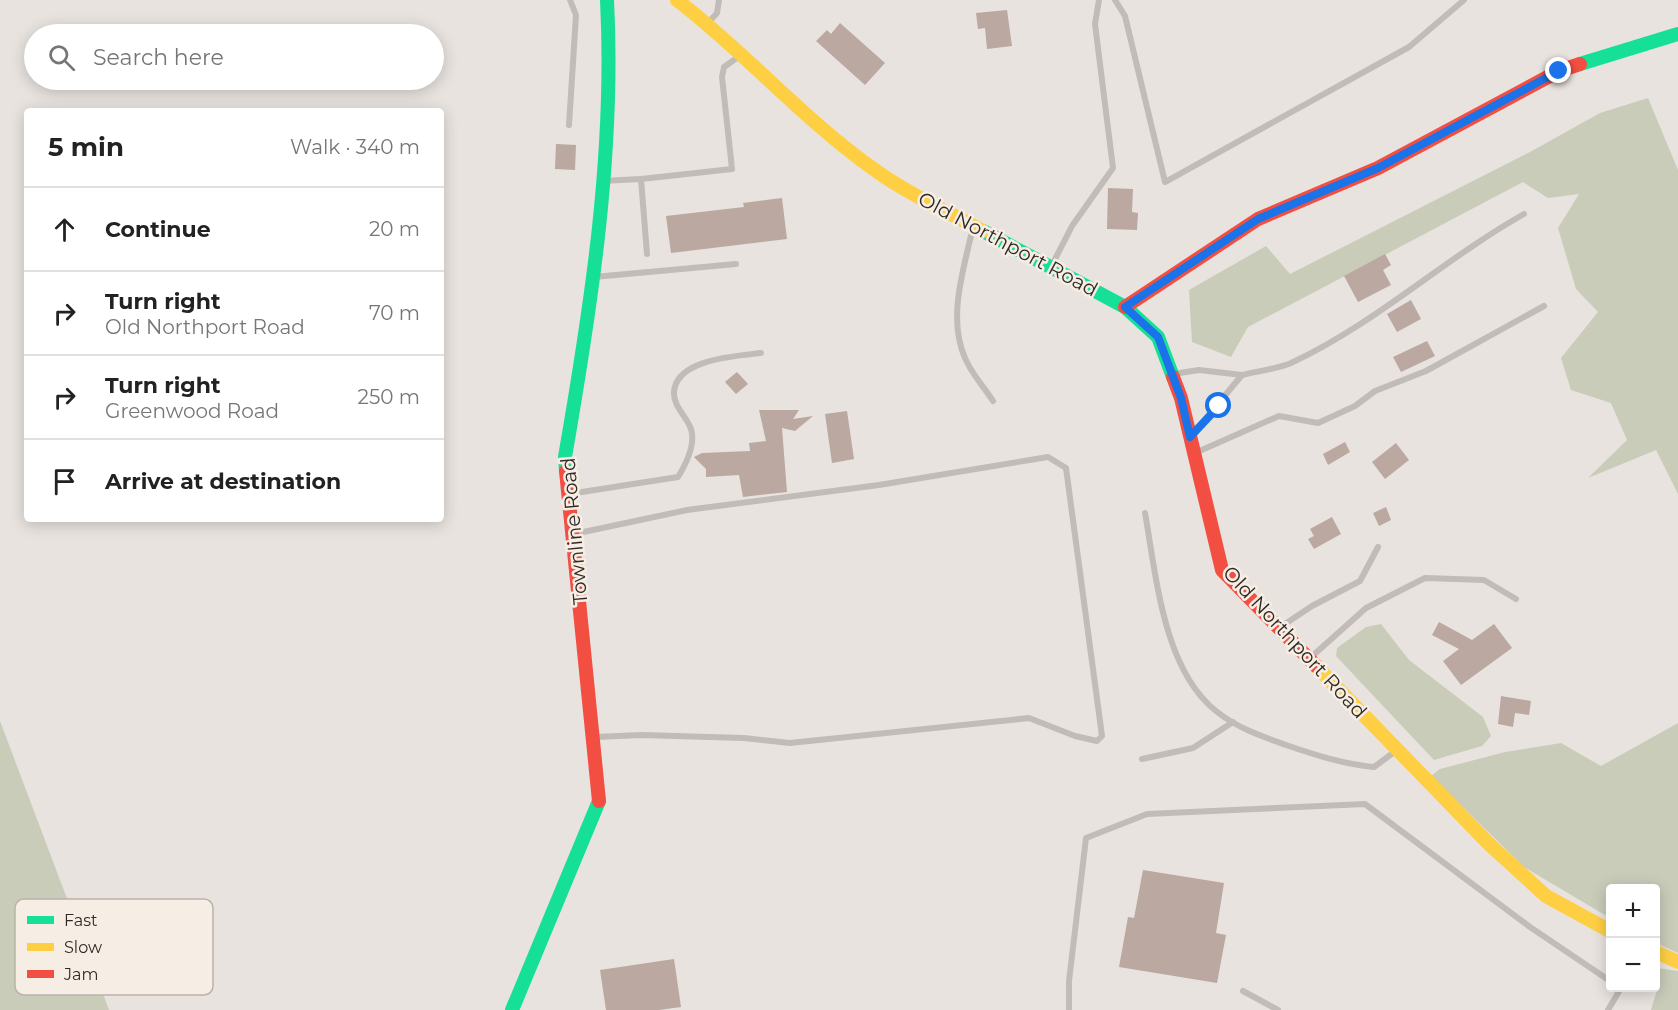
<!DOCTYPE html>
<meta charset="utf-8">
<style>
:root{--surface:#fff;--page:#f6f6f6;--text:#222;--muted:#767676;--line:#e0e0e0}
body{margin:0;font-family:Montserrat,sans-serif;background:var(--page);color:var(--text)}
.controls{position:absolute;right:18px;bottom:18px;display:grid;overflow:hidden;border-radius:6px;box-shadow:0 3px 15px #0003}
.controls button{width:54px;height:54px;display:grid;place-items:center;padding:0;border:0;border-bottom:2px solid var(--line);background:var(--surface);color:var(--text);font:30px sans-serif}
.stop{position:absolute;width:18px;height:18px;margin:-14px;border:4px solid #1a73e8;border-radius:50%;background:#fff}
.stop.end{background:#1a73e8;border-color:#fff;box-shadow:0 2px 6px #0008}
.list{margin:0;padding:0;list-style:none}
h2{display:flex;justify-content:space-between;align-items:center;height:78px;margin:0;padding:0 24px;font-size:26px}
h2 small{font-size:20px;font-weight:400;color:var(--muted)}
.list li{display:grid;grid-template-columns:39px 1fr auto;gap:18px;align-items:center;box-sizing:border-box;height:84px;padding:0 24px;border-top:2px solid var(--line)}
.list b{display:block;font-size:22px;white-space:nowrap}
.list p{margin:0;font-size:20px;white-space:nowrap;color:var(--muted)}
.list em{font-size:20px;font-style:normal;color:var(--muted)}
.icon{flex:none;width:33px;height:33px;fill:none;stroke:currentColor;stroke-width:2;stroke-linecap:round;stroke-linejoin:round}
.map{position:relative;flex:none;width:1678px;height:1010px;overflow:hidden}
.search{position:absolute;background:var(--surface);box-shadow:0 3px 15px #0003;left:24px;top:24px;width:420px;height:66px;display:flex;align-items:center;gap:15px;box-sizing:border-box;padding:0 21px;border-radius:33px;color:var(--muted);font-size:22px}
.panel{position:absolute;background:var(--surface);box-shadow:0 3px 15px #0003;left:24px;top:108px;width:420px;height:414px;border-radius:6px}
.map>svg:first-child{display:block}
.green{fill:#c9ccb9}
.building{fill:#baa8a1}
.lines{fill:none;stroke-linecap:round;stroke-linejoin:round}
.lane{stroke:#c1bcb7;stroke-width:6}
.fast{stroke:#16e098;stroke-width:14}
.slow{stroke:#ffcf43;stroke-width:14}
.jam{stroke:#f24e42;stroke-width:14}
.route{stroke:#1a73e8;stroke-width:8}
.labels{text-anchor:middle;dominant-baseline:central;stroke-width:5;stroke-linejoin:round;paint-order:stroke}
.street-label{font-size:20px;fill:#312926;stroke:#f6eee4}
.key{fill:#f6eee4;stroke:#bbb3ab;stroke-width:1.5}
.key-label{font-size:16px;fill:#312926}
</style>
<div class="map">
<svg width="1678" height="1010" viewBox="0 0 1678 1010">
<rect width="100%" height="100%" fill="#e8e3de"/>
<g class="green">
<polygon points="1648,98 1678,170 1678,494 1656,450 1588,478 1627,440 1611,403 1571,390 1561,358 1598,312 1576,289 1558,228 1579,194 1548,198 1523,182 1248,327 1231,357 1192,342 1189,290 1266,246 1290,274 1530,152 1600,113"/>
<polygon points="1381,624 1409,660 1483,717 1491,736 1482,746 1434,760 1336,656 1337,648 1366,627"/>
<polygon points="0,721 109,1010 0,1010"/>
<polygon points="1678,723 1678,953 1656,943 1656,888 1610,888 1610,918 1524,867 1431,776 1440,769 1505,752 1561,743 1601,766"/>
<polygon points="1656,968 1678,971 1678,1010 1651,1010 1660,980 1656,977"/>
</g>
<g class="building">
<polygon points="1007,10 1012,46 987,49 985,28 978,29 976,13"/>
<polygon points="840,23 885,63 865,85 816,41 827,30 831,34"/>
<polygon points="556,144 576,145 575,170 555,169"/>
<polygon points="1108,188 1133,189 1132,212 1138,213 1137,230 1107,229"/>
<polygon points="782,198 787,239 671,253 666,216 744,207 743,203"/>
<polygon points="1385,254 1391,265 1383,270 1391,285 1358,302 1344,276"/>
<polygon points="1411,300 1421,319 1397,332 1387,314"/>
<polygon points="1427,341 1435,356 1401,372 1393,357"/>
<polygon points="737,372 748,384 736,394 725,382"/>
<polygon points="759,410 799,410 793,419 813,416 795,431 782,428 787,492 743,497 739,475 706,477 706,469 694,457 702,453 750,451 749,443 766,441"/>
<polygon points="847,411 854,459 832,463 825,414"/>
<polygon points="1345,442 1350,452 1328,465 1323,454"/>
<polygon points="1396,443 1409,460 1385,479 1372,462"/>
<polygon points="1386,507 1391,520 1379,526 1373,513"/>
<polygon points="1332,517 1341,534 1314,549 1308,539 1314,536 1310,529"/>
<polygon points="1439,622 1472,640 1494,624 1512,648 1461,685 1443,661 1459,649 1432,635"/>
<polygon points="1501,696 1531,701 1529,715 1515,713 1513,727 1498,724"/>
<polygon points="1143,870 1224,883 1216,933 1226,935 1217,983 1119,967 1128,917 1134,918"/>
<polygon points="674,959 681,1007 659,1010 606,1010 600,970"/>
</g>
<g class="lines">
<g class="lane">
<polyline points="1115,0 1125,16 1165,182 1409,47 1464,0"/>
<polyline points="708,23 717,13 719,0"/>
<polyline points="569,125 576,15 570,0"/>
<polyline points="641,179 647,254"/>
<polyline points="602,181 641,179 732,169 722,77 724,67 741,55"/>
<path d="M973,227C964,268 947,318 965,358C971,373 984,387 993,401"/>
<polyline points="1051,267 1072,226 1113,168 1095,24 1099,0"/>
<polyline points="594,277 736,264"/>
<polyline points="1173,374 1199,370 1242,375 1192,435"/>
<path d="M1242,375C1258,371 1277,369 1291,363C1375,324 1444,259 1524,214"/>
<polyline points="1195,453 1279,416 1318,423 1355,406 1375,391 1426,371 1544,306"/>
<path d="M569,494L678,477C686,464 696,445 691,429C687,417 673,406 674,392C676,359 736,356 761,353"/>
<path d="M1145,513C1156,574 1163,669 1216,711C1237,728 1261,736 1286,745C1315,755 1343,764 1374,767L1397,750"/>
<polyline points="574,534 687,510 879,485 1048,457 1066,468 1102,736 1097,741 1075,736 1029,718 790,743 744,738 641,735 596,737"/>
<polyline points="1279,628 1312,606 1360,581 1378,547"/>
<polyline points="1309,659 1366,608 1425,578 1484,580 1516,599"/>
<polyline points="1142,759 1193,748 1233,722"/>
<polyline points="1243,991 1278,1010"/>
<polyline points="1069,1010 1069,981 1086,838 1147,814 1365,804 1530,927 1610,981"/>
<polyline points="1608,1010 1621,988"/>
</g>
<g class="fast">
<polyline points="1580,64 1678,34"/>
<polyline points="983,231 1125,307 1158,337 1173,377"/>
<path d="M566,471L565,457C591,307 615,153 607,0"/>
<polyline points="512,1010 599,801"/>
</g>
<g class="slow">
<path d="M677,0C746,53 804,120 875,170C908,194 947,211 983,231"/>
<polyline points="1316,666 1489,844 1546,896 1610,931"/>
<polyline points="1656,952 1678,962"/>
</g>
<g class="jam">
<polyline points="1125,307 1258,219 1378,168 1559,71 1580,64"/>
<polyline points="1173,377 1181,398 1222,570 1316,666"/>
<polyline points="566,471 599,801"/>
</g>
</g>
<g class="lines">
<polyline class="route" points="1219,406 1190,437 1181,398 1158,337 1125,307 1258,219 1378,168 1559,71"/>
</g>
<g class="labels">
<g class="street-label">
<text transform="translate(1008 244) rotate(28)">Old Northport Road</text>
<text transform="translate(574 531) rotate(-95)">Townline Road</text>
<text transform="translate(1295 642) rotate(47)">Old Northport Road</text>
</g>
</g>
<rect x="15" y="899" width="198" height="96" rx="9" class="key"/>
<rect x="27" y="916" width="27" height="8" fill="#16e098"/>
<rect x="27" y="943" width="27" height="8" fill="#ffcf43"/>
<rect x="27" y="970" width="27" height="8" fill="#f24e42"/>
<g class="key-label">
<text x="64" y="926">Fast</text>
<text x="64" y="953">Slow</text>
<text x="64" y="980">Jam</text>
</g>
</svg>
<div class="controls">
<button>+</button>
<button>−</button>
</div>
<div class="stop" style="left:1219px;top:406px"></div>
<div class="stop end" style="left:1559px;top:71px"></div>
<div class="search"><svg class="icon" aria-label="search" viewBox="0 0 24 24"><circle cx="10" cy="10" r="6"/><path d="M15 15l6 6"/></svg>Search here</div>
<section class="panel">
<h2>5 min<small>Walk · 340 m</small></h2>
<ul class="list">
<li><svg class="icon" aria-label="ahead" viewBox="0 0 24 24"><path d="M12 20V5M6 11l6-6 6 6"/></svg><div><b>Continue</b></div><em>20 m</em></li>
<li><svg class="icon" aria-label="right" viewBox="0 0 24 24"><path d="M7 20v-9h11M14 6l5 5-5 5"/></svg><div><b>Turn right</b><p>Old Northport Road</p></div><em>70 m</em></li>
<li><svg class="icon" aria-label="right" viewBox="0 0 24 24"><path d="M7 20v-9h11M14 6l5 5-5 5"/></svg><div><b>Turn right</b><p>Greenwood Road</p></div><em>250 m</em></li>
<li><svg class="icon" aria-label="arrive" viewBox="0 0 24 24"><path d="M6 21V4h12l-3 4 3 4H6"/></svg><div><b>Arrive at destination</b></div></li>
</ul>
</section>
</div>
